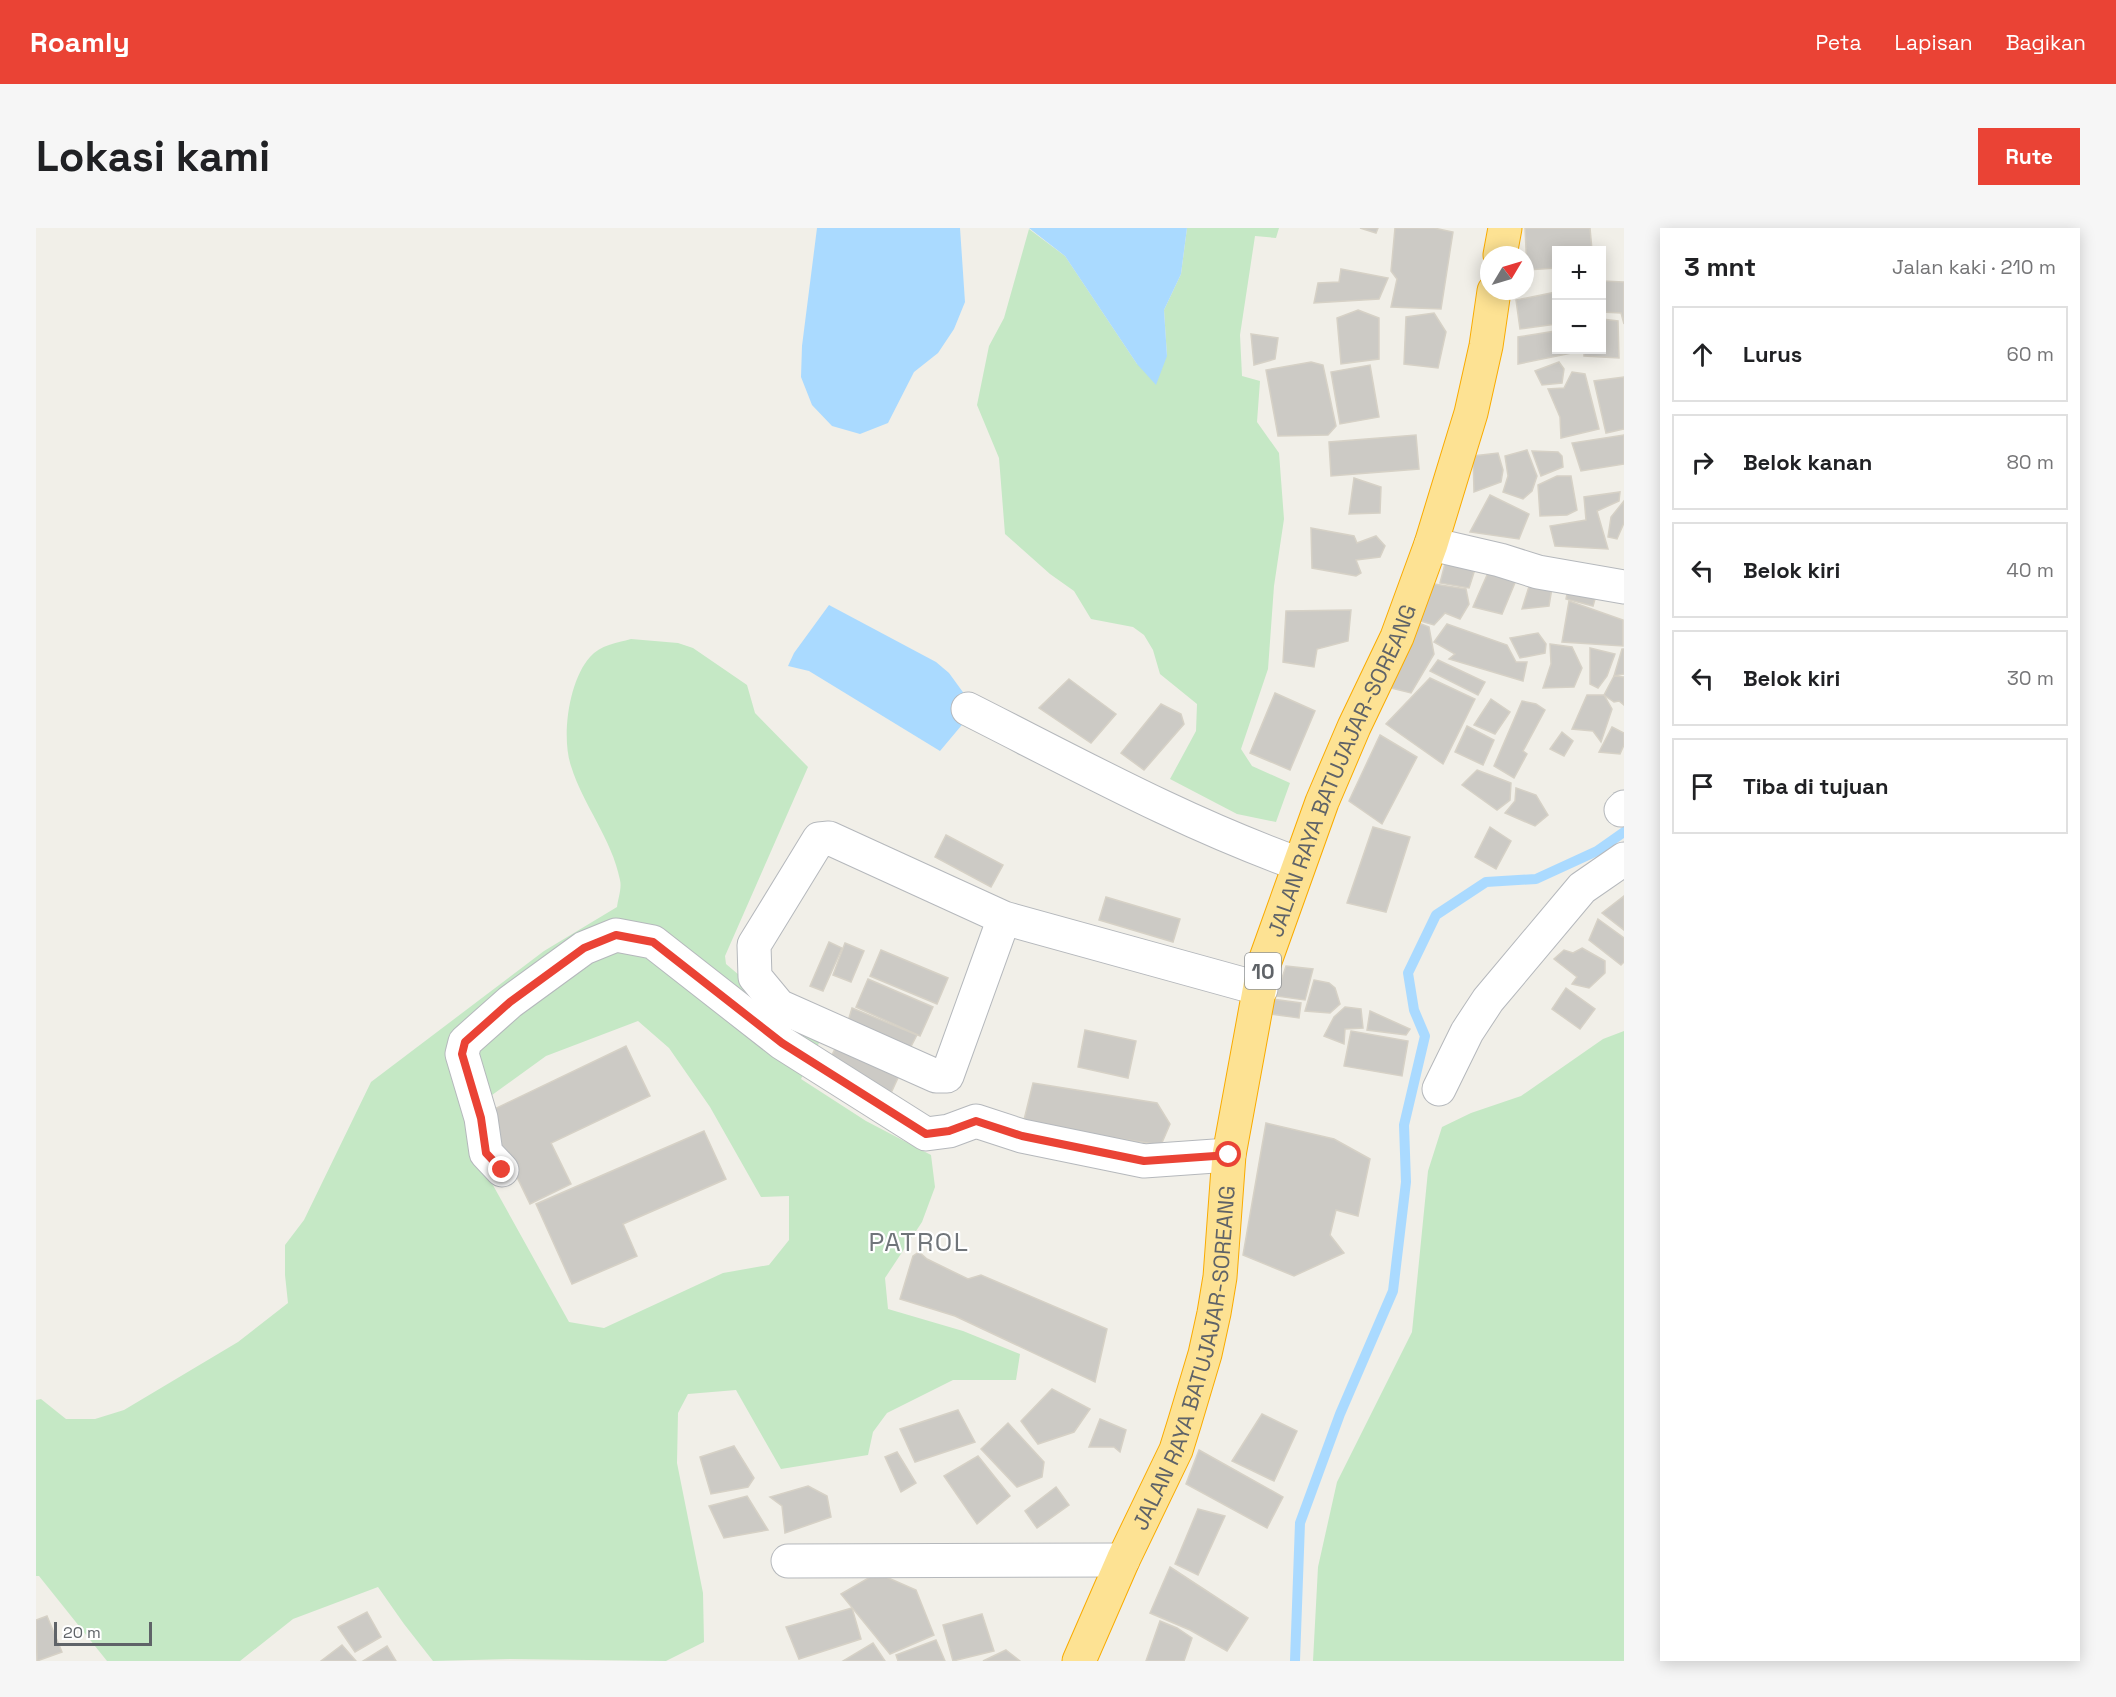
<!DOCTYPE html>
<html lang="id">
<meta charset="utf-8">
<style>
:root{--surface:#fff;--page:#f6f6f6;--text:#202124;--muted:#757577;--line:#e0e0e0;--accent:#ea4335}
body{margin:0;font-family:"Space Grotesk",sans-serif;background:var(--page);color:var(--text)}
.controls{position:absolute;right:18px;top:18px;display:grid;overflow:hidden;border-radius:0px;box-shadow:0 3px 15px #0003}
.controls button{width:54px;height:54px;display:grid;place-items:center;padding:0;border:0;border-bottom:2px solid var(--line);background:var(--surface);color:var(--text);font:30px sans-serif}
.compass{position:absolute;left:1444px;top:18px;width:54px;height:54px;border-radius:50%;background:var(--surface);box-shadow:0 3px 15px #0003;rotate:52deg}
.scale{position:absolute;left:18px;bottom:15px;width:98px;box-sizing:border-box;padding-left:6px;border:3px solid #5f6368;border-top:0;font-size:16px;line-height:21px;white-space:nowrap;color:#5f6368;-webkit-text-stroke:4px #fff;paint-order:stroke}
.stop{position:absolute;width:18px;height:18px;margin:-14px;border:4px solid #ea4335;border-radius:50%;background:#fff}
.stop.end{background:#ea4335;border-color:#fff;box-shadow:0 2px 6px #0008}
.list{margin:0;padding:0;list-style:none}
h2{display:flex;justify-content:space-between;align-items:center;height:78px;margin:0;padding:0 24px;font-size:26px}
h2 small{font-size:20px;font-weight:400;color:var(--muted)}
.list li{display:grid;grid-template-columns:39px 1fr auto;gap:18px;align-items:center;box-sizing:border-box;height:96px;margin:0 12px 12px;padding:0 12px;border:2px solid var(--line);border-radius:0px}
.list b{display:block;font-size:22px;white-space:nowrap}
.list em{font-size:20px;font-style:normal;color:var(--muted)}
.icon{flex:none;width:33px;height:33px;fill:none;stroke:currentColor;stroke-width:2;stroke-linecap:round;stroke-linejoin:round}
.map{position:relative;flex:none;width:1588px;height:1433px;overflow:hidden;border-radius:0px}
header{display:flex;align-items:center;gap:36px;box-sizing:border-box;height:84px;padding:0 30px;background:var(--accent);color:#fff}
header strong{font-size:28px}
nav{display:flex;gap:33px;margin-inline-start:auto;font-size:21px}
.intro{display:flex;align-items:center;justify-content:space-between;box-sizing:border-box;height:144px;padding:0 36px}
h1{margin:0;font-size:42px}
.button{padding:15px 27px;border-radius:0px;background:var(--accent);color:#fff;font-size:21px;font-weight:700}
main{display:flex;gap:36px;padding:0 36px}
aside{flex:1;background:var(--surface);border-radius:0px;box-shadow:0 3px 15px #0003}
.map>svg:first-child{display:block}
.green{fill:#c5e8c5;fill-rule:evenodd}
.water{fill:#aadaff}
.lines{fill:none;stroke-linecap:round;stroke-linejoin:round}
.stream{stroke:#aadaff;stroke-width:10}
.building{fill:#cccac5;stroke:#d6d1c6;stroke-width:1.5}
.minor-casing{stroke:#b5b8bc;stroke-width:35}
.highway-casing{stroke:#f9ab00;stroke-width:35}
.minor{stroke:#fff;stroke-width:33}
.highway{stroke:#fde293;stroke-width:33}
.route{stroke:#ea4335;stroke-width:8}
.labels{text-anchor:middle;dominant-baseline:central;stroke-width:4.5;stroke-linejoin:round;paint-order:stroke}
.shield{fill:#fff;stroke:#8f9295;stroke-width:1.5}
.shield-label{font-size:21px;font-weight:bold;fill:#5f6368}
.street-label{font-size:22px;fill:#5f6368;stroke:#fff}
.quarter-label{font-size:26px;letter-spacing:1.5px;fill:#70757a;stroke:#fff}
</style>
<header>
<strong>Roamly</strong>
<nav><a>Peta</a><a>Lapisan</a><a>Bagikan</a></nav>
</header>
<div class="intro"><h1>Lokasi kami</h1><a class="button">Rute</a></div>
<main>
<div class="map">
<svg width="1588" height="1433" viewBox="0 0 1588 1433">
<rect width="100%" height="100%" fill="#f1efe8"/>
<g class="green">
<polygon points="1151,0 1243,0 1240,10 1219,8 1204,107 1206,148 1224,153 1221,194 1243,225 1248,291 1238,358 1232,441 1205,521 1216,538 1254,555 1240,594 1201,586 1134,551 1160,503 1161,476 1124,446 1117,422 1108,407 1097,399 1055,391 1038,363 1014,346 969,306 963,230 941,177 953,118 968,90 993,1 1029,28 1101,136 1131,128 1128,82 1145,46"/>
<path d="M595,411L642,415L657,420L711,457L719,485L772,539L689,728L690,736L750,787L788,805L765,851L830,893L895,927L899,959L886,994L849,1050L852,1081L927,1103L984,1126L980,1152H917L851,1185L837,1204L832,1227L745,1241L700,1162L652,1166L642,1185L641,1235L667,1365L668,1414L630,1433L474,1431L397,1433L368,1396L342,1359L257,1391L204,1433H71L3,1348H0V1172L5,1171L30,1191H59L88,1182L202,1114L252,1075L249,1047V1017L268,992L335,854L508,723L581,679C582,671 586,660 584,652C576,611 547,577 535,538C525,509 533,452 554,429C564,417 581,415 595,411ZM602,793L633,820L674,879L725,969L753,968V1012L733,1037L687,1045L568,1100L533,1094L453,950L427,888L510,828Z"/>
<polygon points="1588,803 1588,1433 1277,1433 1282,1339 1301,1254 1376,1104 1392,943 1406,899 1435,885 1485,868 1567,811"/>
</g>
<g class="water">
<polygon points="781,0 924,0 929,74 918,101 902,125 878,144 852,195 824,206 796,198 776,177 765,149 766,118"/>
<polygon points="993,0 1151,0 1145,46 1128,82 1131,128 1120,157 1101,136 1029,28"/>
<polygon points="793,377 900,434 913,445 929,467 930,492 904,523 773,443 752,438 758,425"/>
</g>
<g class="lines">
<polyline class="stream" points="1259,1433 1264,1295 1304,1186 1357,1063 1370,954 1368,897 1389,808 1378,782 1372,745 1400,687 1450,654 1500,651 1561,623 1588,604"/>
</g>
<g class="building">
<polygon points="1324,0 1342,0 1340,5"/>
<polygon points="1359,0 1398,0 1417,4 1405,81 1355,79 1361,51 1355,43"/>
<polygon points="1489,0 1554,0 1556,22 1520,22 1520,40 1491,42"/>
<polygon points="1305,41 1352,50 1343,71 1278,75 1282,55 1303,54"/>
<polygon points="1566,53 1588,54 1588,96 1585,85 1566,84"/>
<polygon points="1520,64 1520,96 1484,101 1480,72"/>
<polygon points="1322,82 1343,90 1343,131 1305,136 1301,90"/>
<polygon points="1398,85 1410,104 1402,140 1368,136 1370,89"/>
<polygon points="1566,91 1582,93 1583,130 1548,128 1548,122 1566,122"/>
<polygon points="1520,103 1520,122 1541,122 1541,124 1482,136 1482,109"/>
<polygon points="1215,106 1242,110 1239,131 1218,137"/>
<polygon points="1275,134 1287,137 1300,198 1292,207 1242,208 1230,142"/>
<polygon points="1523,134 1528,141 1526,155 1506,157 1499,143"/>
<polygon points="1334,137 1343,189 1304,196 1295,144"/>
<polygon points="1536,144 1549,146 1563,201 1525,210 1524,189 1512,161 1528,160"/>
<polygon points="1588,149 1588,201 1570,205 1558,153"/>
<polygon points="1380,207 1383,241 1295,248 1293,214"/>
<polygon points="1588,207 1588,236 1545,243 1536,215"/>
<polygon points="1491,222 1501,248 1496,263 1487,271 1467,264 1472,248 1469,228"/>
<polygon points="1496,223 1522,224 1526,228 1527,239 1505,248"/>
<polygon points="1462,225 1467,242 1465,254 1438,264 1437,228"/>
<polygon points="1521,248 1535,248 1541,282 1531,287 1504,288 1502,257"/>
<polygon points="1318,250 1345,259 1344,285 1313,286"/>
<polygon points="1584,264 1583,273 1561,283 1572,321 1519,318 1514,298 1550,292 1548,269"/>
<polygon points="1454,267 1493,286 1483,311 1434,304"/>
<polygon points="1588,273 1588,295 1581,311 1572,309 1575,289"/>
<polygon points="1275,300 1318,308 1321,315 1340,308 1349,318 1344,329 1320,332 1325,345 1320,348 1276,340"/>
<polygon points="1411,328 1441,335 1433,360 1404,355"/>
<polygon points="1455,338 1481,350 1466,386 1437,379"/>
<polygon points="1495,352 1517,354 1513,378 1486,381"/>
<polygon points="1398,356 1430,361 1433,376 1424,391 1409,385 1398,397 1381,392"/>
<polygon points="1533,356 1561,364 1557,378 1530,371"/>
<polygon points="1533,373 1587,392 1587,418 1526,414"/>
<polygon points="1315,382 1312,413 1281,421 1278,439 1247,434 1250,383"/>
<polygon points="1380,394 1393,399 1398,426 1375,465 1351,459"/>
<polygon points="1411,396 1471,417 1480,434 1491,434 1487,453 1413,431 1419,426 1398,414"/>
<polygon points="1502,405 1510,416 1509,425 1484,430 1474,410"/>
<polygon points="1514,416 1536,419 1546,440 1538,459 1507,460 1515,436"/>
<polygon points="1554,420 1579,426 1571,448 1562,460 1554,456"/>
<polygon points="1586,421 1588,421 1588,446 1578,448"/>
<polygon points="1402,432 1449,454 1442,467 1394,443"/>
<polygon points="1578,448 1588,449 1588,477 1583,473 1578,474 1568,467"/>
<polygon points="1394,450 1439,471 1407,536 1350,496"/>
<polygon points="1033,451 1080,486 1055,515 1003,480"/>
<polygon points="1239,465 1279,483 1254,542 1214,525"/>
<polygon points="1551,467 1568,467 1576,481 1565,514 1557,503 1536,501"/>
<polygon points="1455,471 1474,484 1459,506 1438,497"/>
<polygon points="1486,473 1500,476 1509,482 1487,523 1491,526 1478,550 1458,538"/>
<polygon points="1125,476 1145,486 1148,496 1108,542 1085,525"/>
<polygon points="1431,498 1458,512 1447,537 1419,524"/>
<polygon points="1576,499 1588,505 1588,517 1584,526 1563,524"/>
<polygon points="1526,504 1537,513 1528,528 1514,521"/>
<polygon points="1344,507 1381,529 1346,596 1313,573"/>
<polygon points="1441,542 1475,555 1474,572 1461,582 1426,557"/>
<polygon points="1480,560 1500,567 1512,587 1499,598 1469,585 1479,573"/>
<polygon points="1337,599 1374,609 1350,684 1311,675"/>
<polygon points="1454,599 1475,613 1460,641 1439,629"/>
<polygon points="910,607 967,637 955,659 899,629"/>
<polygon points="1588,668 1588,702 1566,685"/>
<polygon points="1070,669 1144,691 1137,714 1063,692"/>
<polygon points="1562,691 1588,710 1588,734 1585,737 1553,712"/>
<polygon points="793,714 806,720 787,763 774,758"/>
<polygon points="809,715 828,723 815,754 797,747"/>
<polygon points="1546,720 1569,733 1569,745 1553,760 1536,756 1541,749 1518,731 1528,722 1537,725"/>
<polygon points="845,722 912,750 901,776 834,748"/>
<polygon points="1250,738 1277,741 1269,772 1240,768"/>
<polygon points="832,751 897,779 884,808 820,779"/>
<polygon points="1278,752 1293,755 1299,760 1304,776 1294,785 1269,783"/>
<polygon points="1530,760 1559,781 1544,801 1516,781"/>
<polygon points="1236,771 1265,775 1263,790 1235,786"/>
<polygon points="1309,779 1325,781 1327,800 1309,801 1308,816 1288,808 1298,789"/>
<polygon points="816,780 881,807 870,828 810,800"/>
<polygon points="1334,783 1374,801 1370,807 1331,802"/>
<polygon points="1049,802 1100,813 1092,850 1042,839"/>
<polygon points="1315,803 1372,813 1366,848 1308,838"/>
<polygon points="804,811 866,841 855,865 792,835"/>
<polygon points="590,818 614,868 515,915 535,956 494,976 450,885"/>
<polygon points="997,855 1121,875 1134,896 1125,917 987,896"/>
<polygon points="1230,895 1298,911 1334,931 1322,988 1300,982 1294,1007 1308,1025 1258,1048 1207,1027"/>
<polygon points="668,903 690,951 587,996 601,1028 536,1056 500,976"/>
<polygon points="883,1024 891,1031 932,1051 945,1047 1071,1101 1059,1154 919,1088 864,1071 877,1028"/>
<polygon points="1016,1161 1054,1181 1038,1204 1002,1216 985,1193"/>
<polygon points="922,1182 939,1214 879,1234 864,1201"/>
<polygon points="1226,1186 1261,1203 1238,1253 1196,1233"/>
<polygon points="1064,1191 1090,1202 1084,1224 1078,1219 1053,1219"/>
<polygon points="972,1195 1008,1234 1006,1249 981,1259 945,1221"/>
<polygon points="698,1218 718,1250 712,1259 675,1266 664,1229"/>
<polygon points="1163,1222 1247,1269 1231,1300 1150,1256"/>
<polygon points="861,1224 880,1255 865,1264 849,1229"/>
<polygon points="942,1228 974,1268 941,1296 908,1248"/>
<polygon points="772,1258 791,1268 795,1289 749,1305 746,1278 734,1269"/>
<polygon points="1020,1259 1033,1277 1001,1300 989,1283"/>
<polygon points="711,1268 732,1302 688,1310 673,1278"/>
<polygon points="1162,1281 1189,1288 1162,1347 1139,1336"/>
<polygon points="1134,1339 1212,1390 1191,1423 1154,1402 1114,1385"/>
<polygon points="841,1345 880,1362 898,1407 854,1426 805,1366"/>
<polygon points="816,1380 825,1411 763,1431 750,1399"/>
<polygon points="331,1384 345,1409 319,1424 302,1399"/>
<polygon points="946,1386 958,1423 917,1433 907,1397"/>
<polygon points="11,1388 26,1424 1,1433 0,1392"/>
<polygon points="1124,1393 1141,1400 1156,1410 1148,1433 1110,1433"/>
<polygon points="900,1412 909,1433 862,1433 860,1427"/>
<polygon points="837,1415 849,1433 807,1433"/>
<polygon points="306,1417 320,1433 285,1433"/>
<polygon points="351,1418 360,1433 327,1433"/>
<polygon points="970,1422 984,1433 947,1433"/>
</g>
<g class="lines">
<defs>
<g id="minor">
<polyline points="1395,316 1464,332 1502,344 1588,359"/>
<path d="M932,481C1041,536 1148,595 1263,636"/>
<polyline points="1585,582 1588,579"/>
<polyline points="968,690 793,610 783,611 718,717 719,749 743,778 900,848 911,848 968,690 1225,761"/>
<polyline points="1403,861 1431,804 1452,772 1546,660 1588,631"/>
<polyline points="466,942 450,925 445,890 426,826 429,814 474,774 548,720 580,707 617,714 746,815 890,906 913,903 940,893 986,908 1108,933 1193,927"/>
<polyline points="752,1333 1087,1332"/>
</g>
<g id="highway">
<polyline points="1464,27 1469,0"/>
<path id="s1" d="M1043,1433L1087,1332L1140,1222L1149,1193L1169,1126L1178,1085L1184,1049L1193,927L1228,736L1286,574L1318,499L1361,409L1395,316L1435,185L1450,118L1458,63"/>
</g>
</defs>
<use href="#minor" class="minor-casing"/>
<use href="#highway" class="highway-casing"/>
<use href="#minor" class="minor"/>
<use href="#highway" class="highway"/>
</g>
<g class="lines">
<polyline class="route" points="466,942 450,925 445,890 426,826 429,814 474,774 548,720 580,707 617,714 746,815 890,906 913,903 940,893 986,908 1108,933 1193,927"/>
</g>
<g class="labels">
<rect class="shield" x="1209" y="725" width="36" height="36" rx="4.5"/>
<g class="shield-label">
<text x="1227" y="743">10</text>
</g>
<g class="street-label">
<text stroke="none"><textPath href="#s1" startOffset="936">JALAN RAYA BATUJAJAR-SOREANG</textPath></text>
<text stroke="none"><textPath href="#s1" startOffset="324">JALAN RAYA BATUJAJAR-SOREANG</textPath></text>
</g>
<g class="quarter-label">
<text x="883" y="1014">PATROL</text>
</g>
</g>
</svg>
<div class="controls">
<button>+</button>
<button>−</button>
</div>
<svg class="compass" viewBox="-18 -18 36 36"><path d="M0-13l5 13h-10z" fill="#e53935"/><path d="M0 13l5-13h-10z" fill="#757577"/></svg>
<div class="scale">20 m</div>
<div class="stop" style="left:1193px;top:927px"></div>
<div class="stop end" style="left:466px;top:942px"></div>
</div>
<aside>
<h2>3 mnt<small>Jalan kaki · 210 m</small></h2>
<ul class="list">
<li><svg class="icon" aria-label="ahead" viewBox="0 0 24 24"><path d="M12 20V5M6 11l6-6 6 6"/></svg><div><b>Lurus</b></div><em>60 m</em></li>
<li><svg class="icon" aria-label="right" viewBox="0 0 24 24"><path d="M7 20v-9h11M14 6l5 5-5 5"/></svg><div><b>Belok kanan</b></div><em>80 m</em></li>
<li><svg class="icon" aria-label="left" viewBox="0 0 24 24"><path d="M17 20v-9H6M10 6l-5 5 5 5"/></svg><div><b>Belok kiri</b></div><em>40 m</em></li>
<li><svg class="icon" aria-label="left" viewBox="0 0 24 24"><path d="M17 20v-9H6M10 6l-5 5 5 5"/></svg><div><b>Belok kiri</b></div><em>30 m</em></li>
<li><svg class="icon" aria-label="arrive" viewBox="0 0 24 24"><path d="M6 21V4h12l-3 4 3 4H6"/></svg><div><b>Tiba di tujuan</b></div></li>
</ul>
</aside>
</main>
